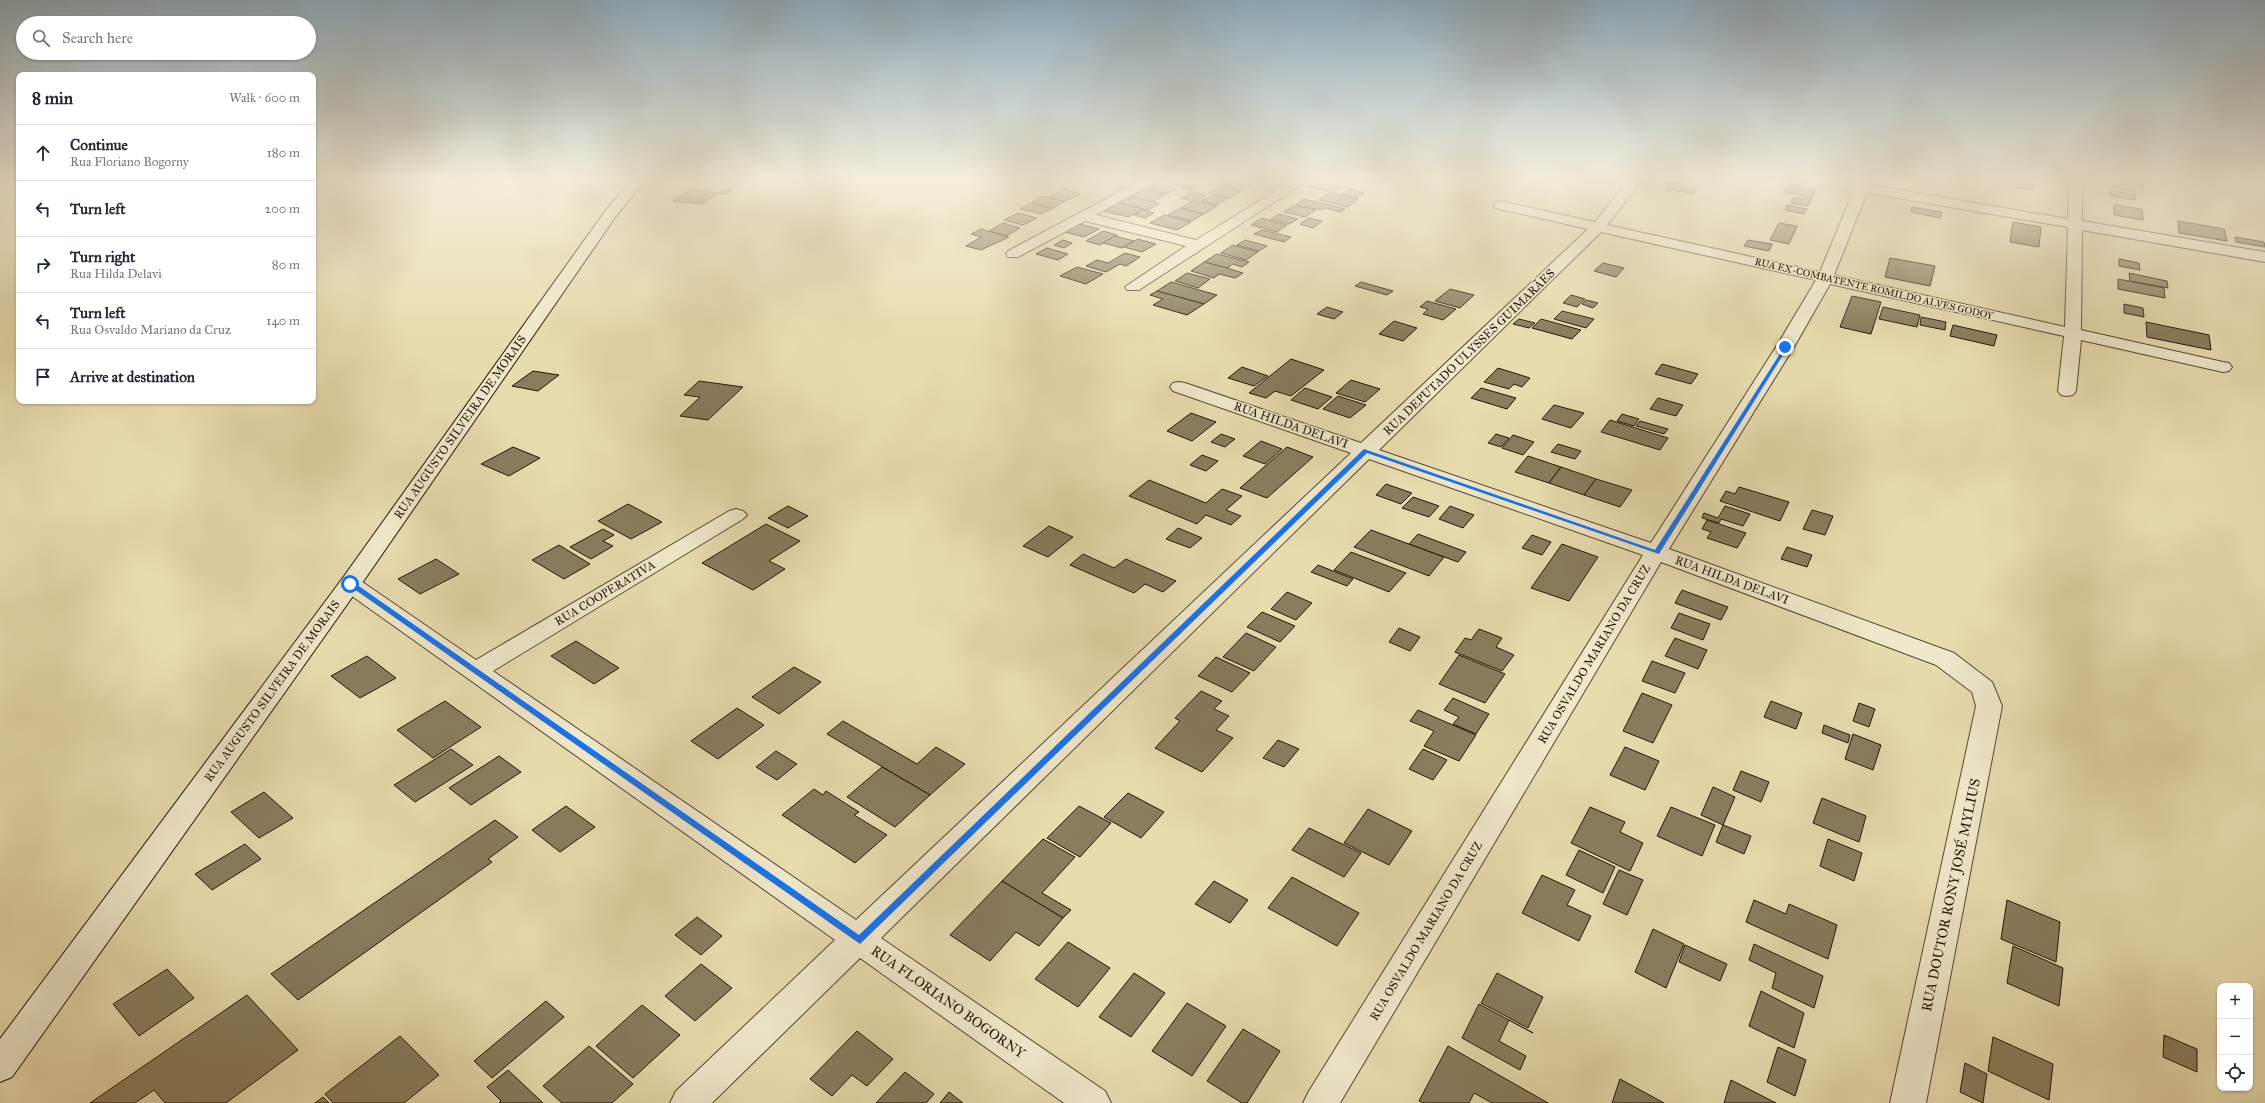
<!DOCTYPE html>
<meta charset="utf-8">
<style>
:root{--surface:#fff;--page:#f6f6f7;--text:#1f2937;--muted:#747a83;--line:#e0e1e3}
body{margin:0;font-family:"IM FELL Great Primer",serif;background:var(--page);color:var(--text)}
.controls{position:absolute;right:12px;bottom:12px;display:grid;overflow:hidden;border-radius:8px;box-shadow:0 1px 3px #0004}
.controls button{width:36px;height:36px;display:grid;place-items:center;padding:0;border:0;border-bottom:1px solid var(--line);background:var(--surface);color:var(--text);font:20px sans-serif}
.stop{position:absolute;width:12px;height:12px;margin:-9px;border:3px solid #1a73e8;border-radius:50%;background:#fff}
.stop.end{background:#1a73e8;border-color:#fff;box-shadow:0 1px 4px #0008}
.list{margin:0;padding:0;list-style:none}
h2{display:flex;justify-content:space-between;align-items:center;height:52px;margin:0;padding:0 16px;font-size:17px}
h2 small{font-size:13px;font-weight:400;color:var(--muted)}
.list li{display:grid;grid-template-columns:26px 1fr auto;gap:12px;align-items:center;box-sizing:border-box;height:56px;padding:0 16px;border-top:1px solid var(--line)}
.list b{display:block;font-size:15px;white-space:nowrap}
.list p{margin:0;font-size:13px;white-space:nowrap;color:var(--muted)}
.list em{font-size:13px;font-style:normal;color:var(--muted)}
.icon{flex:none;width:22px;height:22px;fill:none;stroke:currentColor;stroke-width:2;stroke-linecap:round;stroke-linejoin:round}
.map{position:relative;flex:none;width:2265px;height:1103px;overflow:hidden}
.search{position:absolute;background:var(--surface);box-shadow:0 1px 3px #0004;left:16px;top:16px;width:300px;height:44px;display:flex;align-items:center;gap:10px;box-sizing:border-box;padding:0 14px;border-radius:22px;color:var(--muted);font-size:15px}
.panel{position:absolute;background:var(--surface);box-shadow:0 1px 3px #0004;left:16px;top:72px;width:300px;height:332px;border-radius:8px}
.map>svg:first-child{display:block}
.building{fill:#897d5e;stroke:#221607}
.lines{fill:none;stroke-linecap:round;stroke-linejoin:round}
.minor-casing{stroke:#544831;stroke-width:2}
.secondary-casing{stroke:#221607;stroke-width:2}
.minor{fill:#f0e8cb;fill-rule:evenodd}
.secondary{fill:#f0e8cb;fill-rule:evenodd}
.route{fill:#1a73e8}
.labels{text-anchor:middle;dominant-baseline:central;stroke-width:3;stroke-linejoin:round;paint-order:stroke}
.far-street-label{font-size:10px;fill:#221607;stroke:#f0e8cb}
.street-label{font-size:12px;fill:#221607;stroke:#f0e8cb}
.near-street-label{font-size:14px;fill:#221607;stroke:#f0e8cb}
</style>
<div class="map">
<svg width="2265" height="1103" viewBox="0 0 2265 1103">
<rect width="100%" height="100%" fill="#e8dcaf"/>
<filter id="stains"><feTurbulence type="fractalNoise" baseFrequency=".005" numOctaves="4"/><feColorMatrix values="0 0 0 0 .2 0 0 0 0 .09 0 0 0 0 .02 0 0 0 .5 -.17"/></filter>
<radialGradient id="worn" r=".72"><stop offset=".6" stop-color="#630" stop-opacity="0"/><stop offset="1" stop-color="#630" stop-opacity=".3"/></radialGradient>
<g class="building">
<polygon points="1077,178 1089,178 1103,181 1094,186 1071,180"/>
<polygon points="1171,178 1177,178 1188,180 1179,185 1164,181"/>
<polygon points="1238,178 1269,178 1258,185 1235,180"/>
<polygon points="1232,180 1252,185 1241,191 1221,186"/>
<polygon points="2113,180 2143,185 2144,189 2134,187 2135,192 2113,188"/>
<polygon points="1316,181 1341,187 1332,192 1308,187"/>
<polygon points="1671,181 1699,185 1694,194 1666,189"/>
<polygon points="2017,182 2033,184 2032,190 2016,188"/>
<polygon points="1158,183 1178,188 1167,194 1147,189"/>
<polygon points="1186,185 1197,187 1192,190 1181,188"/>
<polygon points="1788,185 1816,190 1808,206 1791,203 1794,197 1804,199 1806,196 1785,192"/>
<polygon points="1219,187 1240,192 1230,198 1209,193"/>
<polygon points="723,189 732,190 726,194 718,193"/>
<polygon points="1064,189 1080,194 1065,201 1050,197"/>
<polygon points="1144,189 1166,195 1153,202 1131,197"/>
<polygon points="1349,189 1364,193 1357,198 1342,194"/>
<polygon points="690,190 719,193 702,204 673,201"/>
<polygon points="2110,190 2135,195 2136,200 2110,196"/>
<polygon points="1192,192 1206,195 1196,201 1217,206 1204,214 1181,208 1193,201 1182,198"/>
<polygon points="1330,192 1358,199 1348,207 1319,200"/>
<polygon points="1212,195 1228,198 1217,205 1201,201"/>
<polygon points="1043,196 1064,202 1053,208 1032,202"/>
<polygon points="1131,197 1153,202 1159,204 1148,210 1119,203"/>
<polygon points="1304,199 1345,209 1341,212 1324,208 1320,210 1296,205"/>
<polygon points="1030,203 1052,209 1041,214 1020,209"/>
<polygon points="1119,203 1143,209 1128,217 1104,211"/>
<polygon points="1295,205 1316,210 1305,217 1284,212"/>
<polygon points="1787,205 1807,209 1804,214 1785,210"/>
<polygon points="2114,205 2142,209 2143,220 2114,215"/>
<polygon points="1912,207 1942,212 1940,218 1911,212"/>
<polygon points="1180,208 1203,214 1192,221 1168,215"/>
<polygon points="1143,210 1154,213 1145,218 1134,215"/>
<polygon points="1018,213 1037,218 1023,225 1004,220"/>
<polygon points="1279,214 1298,219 1289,224 1271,219"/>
<polygon points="1164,215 1191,222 1177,230 1150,223"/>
<polygon points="1261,218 1287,225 1277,232 1251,225"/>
<polygon points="1309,218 1322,221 1313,228 1300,224"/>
<polygon points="2178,221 2224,229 2227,241 2179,233"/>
<polygon points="2013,222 2041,227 2039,247 2010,242"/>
<polygon points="1003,223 1020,228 1006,236 989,231"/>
<polygon points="1779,223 1797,226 1789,244 1770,240"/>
<polygon points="1079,224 1099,229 1084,237 1065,232"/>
<polygon points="981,229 1009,237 981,250 966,246 981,237 971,234"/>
<polygon points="1262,230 1291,237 1284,242 1254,234"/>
<polygon points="1103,231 1117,235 1100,245 1086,241"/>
<polygon points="1115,236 1134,241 1122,248 1103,243"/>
<polygon points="2235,237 2264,242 2265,247 2236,242"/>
<polygon points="1138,239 1156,244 1142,252 1124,247"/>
<polygon points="1063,240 1072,243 1064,248 1054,245"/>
<polygon points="1245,240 1267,246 1259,251 1237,245"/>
<polygon points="1748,240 1772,244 1769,251 1744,246"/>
<polygon points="1233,245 1258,252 1246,260 1221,253"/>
<polygon points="1047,248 1068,254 1058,260 1036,254"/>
<polygon points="1125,253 1140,257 1126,266 1120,264 1106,272 1086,266 1097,260 1108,263"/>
<polygon points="1217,254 1249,262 1242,267 1233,264 1227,268 1204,262"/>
<polygon points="1890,258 1935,266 1930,286 1885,277"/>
<polygon points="2119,259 2139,263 2140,270 2119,266"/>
<polygon points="1204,262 1227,268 1243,273 1235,278 1219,274 1214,278 1191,271"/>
<polygon points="1603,263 1624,268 1616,277 1594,271"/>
<polygon points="1077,267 1103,274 1086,284 1060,276"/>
<polygon points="1187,273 1210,279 1198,288 1175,281"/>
<polygon points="2129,273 2167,281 2168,288 2130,281"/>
<polygon points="2118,279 2164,288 2165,298 2118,289"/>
<polygon points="1171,282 1217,295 1204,304 1157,291"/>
<polygon points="1361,282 1393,291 1387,295 1355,286"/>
<polygon points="1450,289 1474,295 1460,308 1435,301"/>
<polygon points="1157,291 1204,304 1187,315 1153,305 1163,299 1150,295"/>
<polygon points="1571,295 1585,299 1577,307 1563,303"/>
<polygon points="1852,296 1881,302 1871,334 1840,327"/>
<polygon points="1586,300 1598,303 1593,308 1582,304"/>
<polygon points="1427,301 1456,309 1443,320 1423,314 1428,309 1420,307"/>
<polygon points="2124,304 2143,308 2144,317 2124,313"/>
<polygon points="1327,307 1343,312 1334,319 1317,314"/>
<polygon points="1883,307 1920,315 1917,327 1879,319"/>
<polygon points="1562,311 1594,319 1586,328 1554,319"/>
<polygon points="1921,317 1946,322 1945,330 1920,325"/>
<polygon points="1519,319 1535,323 1529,328 1513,324"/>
<polygon points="1541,319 1581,330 1572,339 1532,328"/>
<polygon points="1394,321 1417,328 1403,341 1379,334"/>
<polygon points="2146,322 2209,335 2211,350 2147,337"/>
<polygon points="1953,325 1997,335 1994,346 1950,336"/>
<polygon points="1291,359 1324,370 1291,396 1275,391 1266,398 1249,393"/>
<polygon points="1662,364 1698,374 1691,384 1655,374"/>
<polygon points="1242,367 1268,376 1254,386 1228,378"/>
<polygon points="1498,368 1530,378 1522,387 1514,384 1509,389 1484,382"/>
<polygon points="533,371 559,375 538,391 512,386"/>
<polygon points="1351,380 1380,389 1365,402 1336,393"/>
<polygon points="699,381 743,387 708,420 680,416 700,397 684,395"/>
<polygon points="1305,388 1332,397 1318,409 1291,400"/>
<polygon points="1481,388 1516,398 1507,409 1471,398"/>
<polygon points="1338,396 1366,405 1350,418 1323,409"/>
<polygon points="1658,398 1683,405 1676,416 1650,409"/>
<polygon points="1554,405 1584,413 1571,428 1542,419"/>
<polygon points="1191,413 1216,422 1192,441 1167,431"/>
<polygon points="1622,414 1639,419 1634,426 1617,421"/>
<polygon points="1610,420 1668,438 1660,450 1601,432"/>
<polygon points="1640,421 1668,429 1664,434 1636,426"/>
<polygon points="1221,434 1235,439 1225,447 1211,442"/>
<polygon points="1496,434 1509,438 1501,447 1488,443"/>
<polygon points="1513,435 1534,442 1523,455 1502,448"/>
<polygon points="1261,441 1282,449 1265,464 1243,456"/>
<polygon points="1558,444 1581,451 1575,459 1551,452"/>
<polygon points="513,447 540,458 509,476 481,464"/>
<polygon points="1287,447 1313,457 1267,498 1240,488"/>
<polygon points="1202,455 1218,461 1206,471 1190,465"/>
<polygon points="1528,456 1561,467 1549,483 1515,472"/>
<polygon points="1561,467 1596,479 1584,495 1549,483"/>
<polygon points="1596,479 1632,490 1620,507 1584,495"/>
<polygon points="1149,480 1206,503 1222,489 1242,496 1226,510 1241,516 1231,525 1206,515 1197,524 1129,496"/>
<polygon points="1386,484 1412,493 1401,504 1376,495"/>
<polygon points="1739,487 1789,502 1780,521 1720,501 1726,491 1735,494"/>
<polygon points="1413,497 1439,506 1429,517 1402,508"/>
<polygon points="628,504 662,522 631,539 598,521"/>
<polygon points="788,506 808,516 788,528 768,518"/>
<polygon points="1450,506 1474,515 1463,528 1439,519"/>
<polygon points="1725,506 1750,514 1743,526 1721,519 1719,523 1702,518 1704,513 1718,518"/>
<polygon points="1812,510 1833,516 1825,535 1803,529"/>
<polygon points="1707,520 1746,533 1737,548 1707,538 1711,532 1702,529"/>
<polygon points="766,524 800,541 769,561 785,569 753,590 702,563"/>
<polygon points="1049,526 1073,537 1048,557 1023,546"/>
<polygon points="1178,528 1202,538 1190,548 1166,539"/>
<polygon points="603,529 614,535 603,541 613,546 591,559 570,547"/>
<polygon points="1371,530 1444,557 1429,576 1354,547"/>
<polygon points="1418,534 1466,552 1458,562 1409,544"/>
<polygon points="1532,535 1551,542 1542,555 1522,548"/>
<polygon points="1562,544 1598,557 1569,601 1531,588"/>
<polygon points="559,545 590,564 564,579 532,560"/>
<polygon points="1787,547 1812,555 1807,567 1781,559"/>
<polygon points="1351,552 1406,573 1389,592 1334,570"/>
<polygon points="1083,554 1114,568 1126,559 1176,581 1163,592 1145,584 1134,593 1070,565"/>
<polygon points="436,559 459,574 420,594 398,579"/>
<polygon points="1318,565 1353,579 1347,586 1311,572"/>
<polygon points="1682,590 1728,607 1721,620 1675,603"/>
<polygon points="1287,592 1312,603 1296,620 1271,609"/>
<polygon points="1262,612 1295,626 1280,642 1247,627"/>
<polygon points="1679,613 1710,624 1703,640 1671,628"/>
<polygon points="1399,628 1420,637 1410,651 1389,642"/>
<polygon points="1479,629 1502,638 1496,647 1514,655 1502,671 1455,652 1465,638 1471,640"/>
<polygon points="1246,633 1276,647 1254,671 1223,657"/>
<polygon points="1675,638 1707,650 1698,669 1665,656"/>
<polygon points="576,641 619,668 594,684 551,656"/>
<polygon points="1459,655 1505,674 1485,703 1439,684"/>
<polygon points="367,656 396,678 360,698 331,676"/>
<polygon points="1216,657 1250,673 1232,692 1198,676"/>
<polygon points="1652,661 1685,673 1675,693 1642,681"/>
<polygon points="794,667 821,682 779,714 752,697"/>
<polygon points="1201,691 1222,701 1214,709 1229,716 1216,730 1233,738 1202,772 1155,748 1180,721 1175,718"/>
<polygon points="1642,693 1672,705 1653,743 1623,731"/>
<polygon points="1453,698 1489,714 1476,734 1453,724 1459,717 1444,710"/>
<polygon points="445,701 481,727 433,758 397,730"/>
<polygon points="1771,701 1802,713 1796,729 1764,717"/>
<polygon points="1859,703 1875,709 1869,727 1853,721"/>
<polygon points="737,708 764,725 718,759 691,741"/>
<polygon points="1418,710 1476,735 1459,761 1424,746 1434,731 1410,721"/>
<polygon points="843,721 917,764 936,747 965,764 930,795 827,734"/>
<polygon points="1824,725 1850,735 1848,743 1822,733"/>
<polygon points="1853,734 1881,745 1873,770 1845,759"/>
<polygon points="1278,740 1299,749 1284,767 1263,758"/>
<polygon points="1625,747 1659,761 1645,790 1610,775"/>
<polygon points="451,749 473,765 415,802 394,785"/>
<polygon points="1423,749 1447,760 1433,780 1409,769"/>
<polygon points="776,751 797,764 777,780 756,767"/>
<polygon points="499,756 521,772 471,805 449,788"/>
<polygon points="882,767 930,795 895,827 847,797"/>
<polygon points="1741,771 1769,782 1761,802 1733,790"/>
<polygon points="1713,787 1735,797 1723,825 1701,815"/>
<polygon points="814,789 823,795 826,791 859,812 854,815 887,835 855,863 782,815"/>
<polygon points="264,792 293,818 259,838 231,812"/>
<polygon points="1128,793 1164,812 1141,838 1104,817"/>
<polygon points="1822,798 1866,816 1859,842 1813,823"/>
<polygon points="566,806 595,827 560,852 532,830"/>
<polygon points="1079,806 1111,823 1080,857 1047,838"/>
<polygon points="1590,807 1625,822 1620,832 1643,843 1630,871 1571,843"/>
<polygon points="1671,807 1715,825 1702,856 1657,836"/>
<polygon points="1368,809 1412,831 1389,865 1344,843"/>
<polygon points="495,820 518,837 488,859 492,862 298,1000 271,974"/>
<polygon points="1723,825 1751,836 1744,854 1716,842"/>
<polygon points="1309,828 1361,853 1344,877 1292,850"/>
<polygon points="1043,839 1075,857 1042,893 1071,910 1063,918 1002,881"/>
<polygon points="1828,839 1862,853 1854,881 1820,866"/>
<polygon points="245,844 261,859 212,890 195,874"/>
<polygon points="1579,850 1615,867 1603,893 1566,875"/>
<polygon points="1619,870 1643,880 1627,915 1603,904"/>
<polygon points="1542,875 1575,890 1567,905 1591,916 1579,941 1522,913"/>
<polygon points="1292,877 1359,913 1337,946 1268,908"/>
<polygon points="1002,881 1063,918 1039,946 1016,932 990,961 950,935"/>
<polygon points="1214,881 1248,900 1230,923 1195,904"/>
<polygon points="1754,900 1786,914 1789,904 1837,925 1828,959 1746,922"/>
<polygon points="2007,900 2060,922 2056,962 2001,939"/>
<polygon points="697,917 722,936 701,955 675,935"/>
<polygon points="1653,929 1684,944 1666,988 1635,972"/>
<polygon points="1068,942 1110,968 1078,1007 1035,979"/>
<polygon points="1754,944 1823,976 1814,1008 1772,988 1776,973 1749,960"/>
<polygon points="1685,945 1727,964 1720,981 1679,962"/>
<polygon points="2013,946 2063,968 2059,1006 2007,983"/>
<polygon points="701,964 732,988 695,1021 665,996"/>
<polygon points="167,969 194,998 139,1036 113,1004"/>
<polygon points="1134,973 1165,993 1131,1037 1099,1017"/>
<polygon points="1497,973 1543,997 1528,1028 1481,1003"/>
<polygon points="1761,991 1804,1013 1794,1048 1749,1026"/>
<polygon points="247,995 298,1050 226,1103 165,1103 154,1090 135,1103 90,1103"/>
<polygon points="546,1001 564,1017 492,1078 474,1061"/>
<polygon points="1187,1003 1226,1026 1192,1076 1152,1051"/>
<polygon points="1479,1004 1533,1033 1509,1020 1499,1041 1526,1056 1520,1070 1462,1038"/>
<polygon points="642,1005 680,1035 633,1078 596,1046"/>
<polygon points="1243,1029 1280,1051 1247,1103 1242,1103 1207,1081"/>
<polygon points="857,1031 893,1059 867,1086 852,1075 832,1096 810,1079"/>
<polygon points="2164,1035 2197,1049 2197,1072 2163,1057"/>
<polygon points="400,1036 439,1075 404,1103 333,1103 325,1094"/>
<polygon points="1993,1037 2053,1064 2049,1100 1988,1071"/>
<polygon points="589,1046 633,1084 612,1103 562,1103 543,1086"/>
<polygon points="1448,1046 1548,1103 1492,1103 1474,1093 1469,1103 1423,1103 1419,1101"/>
<polygon points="1778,1047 1806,1060 1795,1096 1767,1082"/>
<polygon points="1965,1063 1987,1074 1983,1103 1960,1092"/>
<polygon points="508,1070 543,1103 499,1103 501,1101 487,1087"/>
<polygon points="905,1072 934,1094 926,1103 876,1103"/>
<polygon points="1620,1079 1664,1103 1612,1103"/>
<polygon points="1731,1080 1776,1103 1724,1103"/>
<polygon points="949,1092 963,1103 940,1103"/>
<polygon points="323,1097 329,1103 315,1103"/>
</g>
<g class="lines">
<defs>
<g id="minor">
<polygon points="1145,178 1161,178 1096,215 1196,240 1296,178 1311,178 1139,290 1127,290 1125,287 1186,246 1085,221 1018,257 1008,257 1006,254 1008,251"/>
<path d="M1630,178H1644L1607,225L1820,272L1854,190L1805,182L1800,181L1799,178H1826L1857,183L1860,178H1872L1870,185L2068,219L2069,178H2082V221L2265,252V262L2082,230L2081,330L2223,362L2229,363L2232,367L2229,371L2223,372L2081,340L2076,391L2073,395L2067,396L2061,395L2058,391L2064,336L1830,284L1794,347L1669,549L1954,653L1992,682L2002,706L1926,1103H1890L1976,706L1972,692L1936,665L1661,562L1340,1103H1303L1309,1091L1643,555L1369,459L881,938L1105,1091L1111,1103H1064L860,958L712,1103H670L676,1091L835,940L342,589L339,584L342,579L350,577L358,579L476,660L729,511L736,509L743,511L747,515L743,519L493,671L856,920L1351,453L1173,391L1170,387L1173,383L1179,382L1185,383L1361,443L1588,229L1495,208L1493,205L1495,202L1500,201L1595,222ZM1867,193L2068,227L2065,327L1834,275ZM1601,232L1816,280L1776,347L1651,543L1379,450Z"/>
</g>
<polygon id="secondary" points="633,178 647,178 616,216 358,589 12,1077 0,1082 0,1039 342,579 606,210"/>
</defs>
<use href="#minor" class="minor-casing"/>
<use href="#secondary" class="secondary-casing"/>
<use href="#minor" class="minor"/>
<use href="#secondary" class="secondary"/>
</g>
<linearGradient id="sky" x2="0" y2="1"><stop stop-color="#8da9ba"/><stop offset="0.54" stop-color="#f5efdb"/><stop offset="1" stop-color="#f5efdb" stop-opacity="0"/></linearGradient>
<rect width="2265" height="332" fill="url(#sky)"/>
<polygon class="route" points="1785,346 1788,347 1659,554 1367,453 860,944 347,584 353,582 859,935 1364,449 1655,550"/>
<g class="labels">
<g class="far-street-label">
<text transform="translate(1874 289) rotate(13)">RUA EX-COMBATENTE ROMILDO ALVES GODOY</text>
</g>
<g class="street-label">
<text transform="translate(1469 352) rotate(-44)">RUA DEPUTADO ULYSSES GUIMARÃES</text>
<text transform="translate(1291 425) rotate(19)">RUA HILDA DELAVI</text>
<text transform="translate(460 427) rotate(-55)">RUA AUGUSTO SILVEIRA DE MORAIS</text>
<text transform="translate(1732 580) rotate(20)">RUA HILDA DELAVI</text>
<text transform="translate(605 593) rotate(-31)">RUA COOPERATIVA</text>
<text transform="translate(1594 654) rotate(-59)">RUA OSVALDO MARIANO DA CRUZ</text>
<text transform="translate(272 691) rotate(-54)">RUA AUGUSTO SILVEIRA DE MORAIS</text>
<text transform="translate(1426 931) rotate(-59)">RUA OSVALDO MARIANO DA CRUZ</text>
</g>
<g class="near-street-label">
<text transform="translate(1951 895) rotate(-78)">RUA DOUTOR RONY JOSÉ MYLIUS</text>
<text transform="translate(948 1002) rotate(35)">RUA FLORIANO BOGORNY</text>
</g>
</g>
<rect width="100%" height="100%" filter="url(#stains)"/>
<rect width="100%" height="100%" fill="url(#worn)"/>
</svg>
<div class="controls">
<button>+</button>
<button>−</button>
<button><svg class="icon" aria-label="locate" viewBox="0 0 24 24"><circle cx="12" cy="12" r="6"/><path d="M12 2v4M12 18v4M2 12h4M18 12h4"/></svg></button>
</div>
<div class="stop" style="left:350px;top:584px"></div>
<div class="stop end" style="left:1785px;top:347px"></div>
<div class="search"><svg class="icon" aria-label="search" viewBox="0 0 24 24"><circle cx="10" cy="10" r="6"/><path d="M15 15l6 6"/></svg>Search here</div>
<section class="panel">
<h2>8 min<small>Walk · 600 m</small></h2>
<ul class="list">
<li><svg class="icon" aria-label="ahead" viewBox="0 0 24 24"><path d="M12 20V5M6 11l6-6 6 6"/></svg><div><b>Continue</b><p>Rua Floriano Bogorny</p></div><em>180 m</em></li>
<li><svg class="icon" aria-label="left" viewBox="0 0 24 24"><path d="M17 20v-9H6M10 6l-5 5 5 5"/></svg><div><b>Turn left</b></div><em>200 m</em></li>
<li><svg class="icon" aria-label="right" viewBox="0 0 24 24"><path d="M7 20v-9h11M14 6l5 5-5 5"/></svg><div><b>Turn right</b><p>Rua Hilda Delavi</p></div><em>80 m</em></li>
<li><svg class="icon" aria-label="left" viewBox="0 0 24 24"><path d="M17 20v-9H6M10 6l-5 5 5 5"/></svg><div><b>Turn left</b><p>Rua Osvaldo Mariano da Cruz</p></div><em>140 m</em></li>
<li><svg class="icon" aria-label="arrive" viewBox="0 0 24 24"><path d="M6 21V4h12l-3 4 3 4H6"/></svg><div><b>Arrive at destination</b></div></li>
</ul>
</section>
</div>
